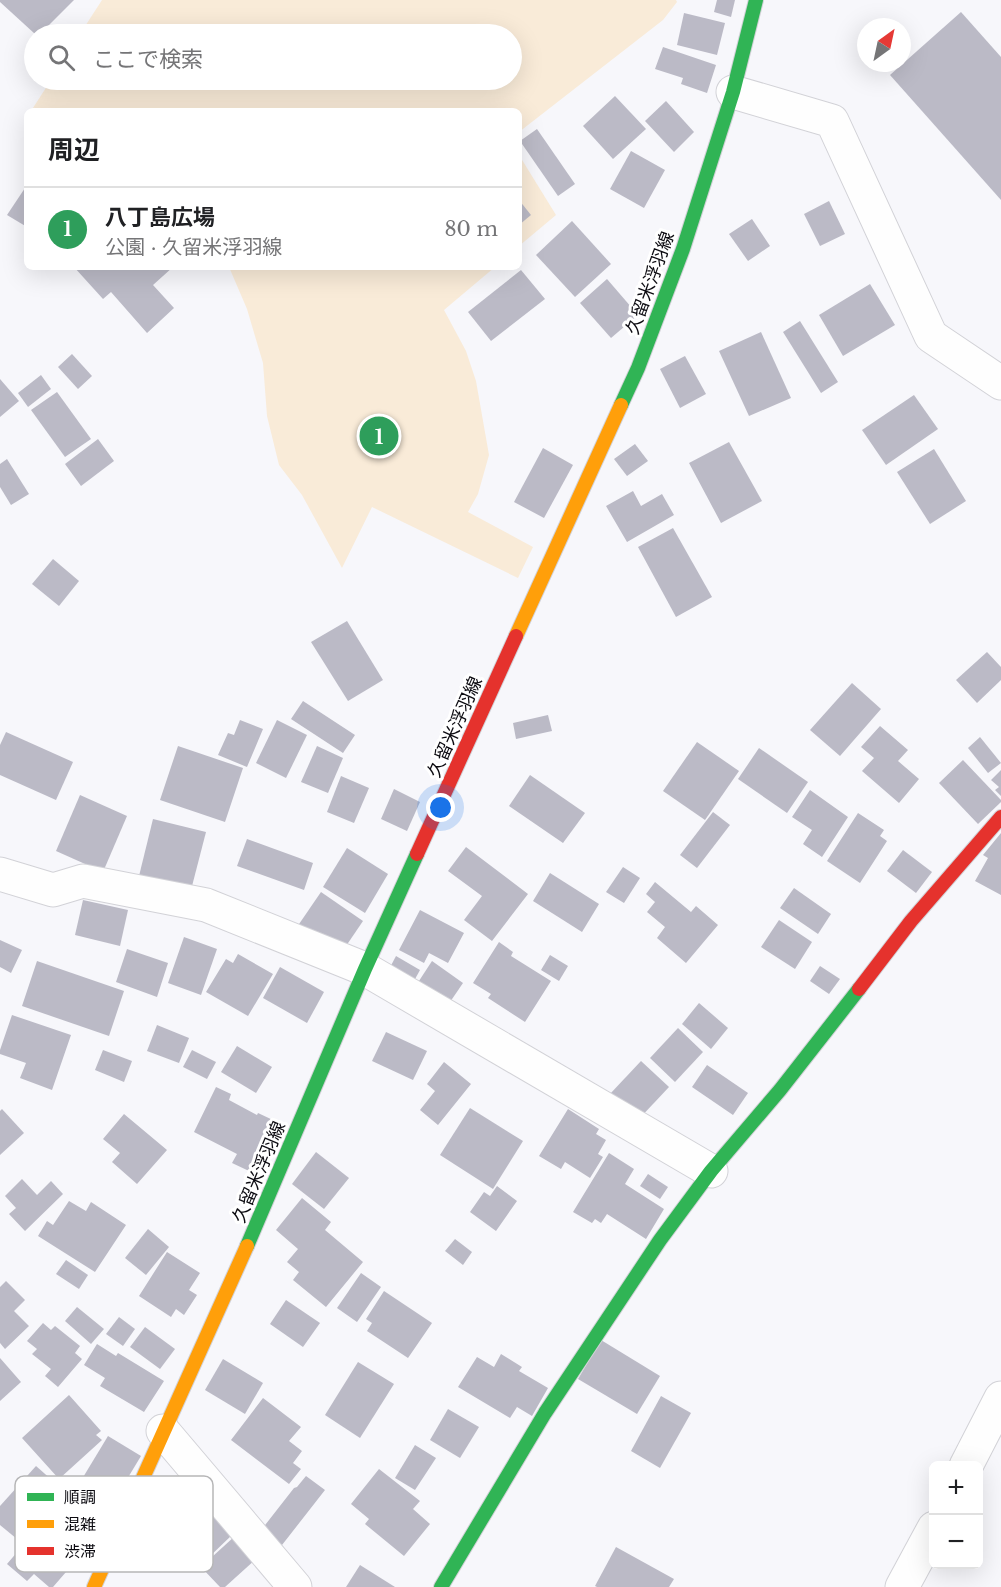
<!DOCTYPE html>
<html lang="ja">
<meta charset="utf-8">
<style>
:root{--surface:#fff;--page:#f6f6f6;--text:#202124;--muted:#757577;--line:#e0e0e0;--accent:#7c3aed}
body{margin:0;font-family:"Libre Baskerville","Noto Sans JP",serif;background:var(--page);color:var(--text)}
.controls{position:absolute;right:18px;bottom:18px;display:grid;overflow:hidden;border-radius:9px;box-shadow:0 6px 24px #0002}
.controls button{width:54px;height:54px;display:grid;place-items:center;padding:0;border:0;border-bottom:2px solid var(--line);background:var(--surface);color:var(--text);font:30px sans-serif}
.compass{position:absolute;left:857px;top:18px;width:54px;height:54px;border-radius:50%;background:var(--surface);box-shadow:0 6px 24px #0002;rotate:33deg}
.you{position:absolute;left:441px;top:808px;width:21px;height:21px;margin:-15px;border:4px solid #fff;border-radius:50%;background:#1a73e8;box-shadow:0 0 0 9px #1a73e833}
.badge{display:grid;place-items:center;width:39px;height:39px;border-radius:50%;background:var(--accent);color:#fff;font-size:20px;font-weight:700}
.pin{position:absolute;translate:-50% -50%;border:3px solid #fff;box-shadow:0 2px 6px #0006}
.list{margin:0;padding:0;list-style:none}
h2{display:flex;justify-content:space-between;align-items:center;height:78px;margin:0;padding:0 24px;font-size:26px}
h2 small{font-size:20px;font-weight:400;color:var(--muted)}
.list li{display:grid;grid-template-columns:39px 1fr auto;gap:18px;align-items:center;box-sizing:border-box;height:84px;padding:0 24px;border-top:2px solid var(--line)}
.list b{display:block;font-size:22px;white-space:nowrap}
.list p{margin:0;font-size:20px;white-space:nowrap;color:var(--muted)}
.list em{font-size:20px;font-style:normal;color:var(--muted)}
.icon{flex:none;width:33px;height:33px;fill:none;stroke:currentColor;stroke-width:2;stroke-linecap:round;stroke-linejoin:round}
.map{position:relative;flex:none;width:1001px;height:1587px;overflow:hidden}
.search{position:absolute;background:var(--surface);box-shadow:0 6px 24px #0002;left:24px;top:24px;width:498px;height:66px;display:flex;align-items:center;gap:15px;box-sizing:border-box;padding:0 21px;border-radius:33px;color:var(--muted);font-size:22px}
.panel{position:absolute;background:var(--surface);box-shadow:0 6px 24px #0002;left:24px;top:108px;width:498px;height:162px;border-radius:9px}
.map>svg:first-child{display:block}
.green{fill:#f9ebd8}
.building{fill:#bbbac6}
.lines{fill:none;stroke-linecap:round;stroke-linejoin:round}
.street-casing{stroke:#d2d2d7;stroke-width:35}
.fast-casing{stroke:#d2d2d7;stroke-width:16}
.slow-casing{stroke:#d2d2d7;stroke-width:16}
.jam-casing{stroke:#d2d2d7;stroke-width:16}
.street{stroke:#fefefe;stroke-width:33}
.fast{stroke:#30b455;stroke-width:14}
.slow{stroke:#ff9f0a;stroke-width:14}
.jam{stroke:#e5322d;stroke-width:14}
.labels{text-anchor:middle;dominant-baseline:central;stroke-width:6;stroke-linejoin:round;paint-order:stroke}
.street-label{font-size:18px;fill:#0b0a10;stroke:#fff}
.key{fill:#fff;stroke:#b6b6b7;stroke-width:1.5}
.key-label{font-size:16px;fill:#0b0a10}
</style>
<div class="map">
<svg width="1001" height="1587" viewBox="0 0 1001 1587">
<rect width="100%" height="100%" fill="#f7f7fb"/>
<g class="green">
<polygon points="102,0 676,0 677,2 663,20 519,132 519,111 31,111 51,80 512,80 512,34 80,34"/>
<polygon points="519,155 556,215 519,246"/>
<polygon points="229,267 495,267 444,310 466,351 476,381 489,455 478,494 468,512 533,547 518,578 372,507 342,568 302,495 279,465 267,416 263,363 247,309"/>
</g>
<g class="building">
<polygon points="0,0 74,0 40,34 35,34 0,2"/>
<polygon points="717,0 735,0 731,17 714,12"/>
<polygon points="961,12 1001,57 1001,200 890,75"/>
<polygon points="684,13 725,23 717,55 677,45"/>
<polygon points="663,47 716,65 707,93 681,84 683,78 655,69"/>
<polygon points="615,96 646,129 613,159 583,126"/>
<polygon points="666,101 694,132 674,152 645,121"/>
<polygon points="537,129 575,184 558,196 520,141"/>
<polygon points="631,151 665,170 644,208 610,189"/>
<polygon points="27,185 27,227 7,215"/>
<polygon points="519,200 531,215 519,225"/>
<polygon points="829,201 845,234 820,246 804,214"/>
<polygon points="752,219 770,246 748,261 729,234"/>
<polygon points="572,221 611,264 575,297 536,255"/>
<polygon points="74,267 133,267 135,269 137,267 173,267 153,285 174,308 147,333 111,292 103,299"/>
<polygon points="521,270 545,299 491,341 468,312"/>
<polygon points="607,279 638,315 611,338 580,303"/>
<polygon points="870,284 895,325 843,356 819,315"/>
<polygon points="800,321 838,382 821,393 783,332"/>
<polygon points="761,332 791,398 749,416 719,351"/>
<polygon points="72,354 92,376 78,389 58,367"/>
<polygon points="685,356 706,394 680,408 660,369"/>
<polygon points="41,375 51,389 28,407 18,393"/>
<polygon points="0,379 19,401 0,417"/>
<polygon points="57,392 91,439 65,457 31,410"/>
<polygon points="914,395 938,429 886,465 862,430"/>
<polygon points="98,439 114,461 81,486 65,464"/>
<polygon points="729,442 762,501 721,523 689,463"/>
<polygon points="635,444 648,461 627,476 614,459"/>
<polygon points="543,448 573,465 544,518 514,502"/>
<polygon points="934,449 966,501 930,524 897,472"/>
<polygon points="7,459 29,494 11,505 0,487 0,464"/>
<polygon points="633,491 641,506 662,494 674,515 627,542 606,506"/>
<polygon points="673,528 712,597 676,617 638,547"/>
<polygon points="53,559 79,581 59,606 32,584"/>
<polygon points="347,621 383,680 348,701 311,642"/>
<polygon points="987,652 1001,667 1001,680 977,703 956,680"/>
<polygon points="852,683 881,709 840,756 810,730"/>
<polygon points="303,701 355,735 343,753 291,719"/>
<polygon points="548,715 552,731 516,739 513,723"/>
<polygon points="240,720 263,729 247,767 218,755 228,733 234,735"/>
<polygon points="277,720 307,735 286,778 256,763"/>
<polygon points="880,726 908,750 898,761 919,779 899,803 862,771 874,758 861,747"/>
<polygon points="6,732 73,762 56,800 0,775 0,745"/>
<polygon points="980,737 1001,763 988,773 968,748"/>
<polygon points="697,742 739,771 705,820 663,791"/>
<polygon points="178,746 243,768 225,822 160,800"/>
<polygon points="317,746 343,758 328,793 301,782"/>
<polygon points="759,748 808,782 787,813 738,779"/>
<polygon points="963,760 1001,800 1001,802 978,824 939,783"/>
<polygon points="1001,770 1001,796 995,790 999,787 991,780"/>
<polygon points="530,775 585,813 563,843 509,806"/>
<polygon points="341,776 369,788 354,823 327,812"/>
<polygon points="394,789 420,802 407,831 381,819"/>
<polygon points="810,790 848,817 822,857 803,844 812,830 792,817"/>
<polygon points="80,795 127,816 103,872 56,851"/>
<polygon points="713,812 730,825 697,868 680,855"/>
<polygon points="858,813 884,830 880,836 887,841 860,883 827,861"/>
<polygon points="153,819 206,832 191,890 139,876"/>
<polygon points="1001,833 1001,895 975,881 988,858 983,855"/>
<polygon points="247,839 313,863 304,890 237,866"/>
<polygon points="466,847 528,894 492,941 464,920 482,896 448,871"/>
<polygon points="347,848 388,874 365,913 323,887"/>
<polygon points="903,850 932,872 916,893 887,871"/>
<polygon points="623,867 640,878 624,903 606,892"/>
<polygon points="550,873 599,904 582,932 533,901"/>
<polygon points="655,882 691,912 696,906 718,925 686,963 657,938 665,927 647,912 655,902 646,894"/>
<polygon points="794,888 831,914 818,934 780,908"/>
<polygon points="321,892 363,921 344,949 297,927"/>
<polygon points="83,900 128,910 120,946 75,935"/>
<polygon points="420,910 464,933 448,963 429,953 424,963 399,950"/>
<polygon points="779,920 812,942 795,969 761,947"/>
<polygon points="184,937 217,949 201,995 168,983"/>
<polygon points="0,940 22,950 11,973 0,967"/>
<polygon points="499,942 513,952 511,956 551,981 525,1022 488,998 491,994 473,983"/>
<polygon points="127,949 168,963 157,997 116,982"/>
<polygon points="238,954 273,974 248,1016 206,992 226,959 233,963"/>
<polygon points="550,955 568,966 559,981 541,970"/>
<polygon points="396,956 420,970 409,990 385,977"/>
<polygon points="37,961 124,991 109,1036 22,1006"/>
<polygon points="432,961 463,983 448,1005 417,984"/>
<polygon points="820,966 840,979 829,994 810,981"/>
<polygon points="280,967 324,992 307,1023 263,998"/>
<polygon points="699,1003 728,1028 711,1049 682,1024"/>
<polygon points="12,1015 71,1035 52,1090 20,1078 26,1063 0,1054 0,1050"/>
<polygon points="157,1025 189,1038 179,1063 147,1051"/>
<polygon points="678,1028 703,1052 675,1082 650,1058"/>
<polygon points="386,1032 427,1051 413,1080 372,1061"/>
<polygon points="237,1046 272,1067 256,1093 221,1072"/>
<polygon points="103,1050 132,1061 124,1082 95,1070"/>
<polygon points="192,1050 216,1062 207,1079 183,1067"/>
<polygon points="641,1061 669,1087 638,1120 610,1094"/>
<polygon points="444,1062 471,1084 438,1125 420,1110 435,1091 427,1084"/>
<polygon points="707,1065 748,1093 733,1115 692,1087"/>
<polygon points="216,1087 231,1094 229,1100 257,1115 258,1113 275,1121 249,1171 232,1163 237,1154 194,1132"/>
<polygon points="470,1108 523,1141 493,1189 440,1155"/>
<polygon points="2,1109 24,1133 0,1155 0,1111"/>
<polygon points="568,1109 599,1129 596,1134 606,1140 598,1154 603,1157 590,1178 565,1162 561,1169 539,1156"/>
<polygon points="124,1114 167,1150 137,1184 112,1162 120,1153 103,1139"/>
<polygon points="316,1152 349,1178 324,1209 292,1184"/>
<polygon points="609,1153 634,1169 625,1184 664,1209 646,1239 607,1214 601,1223 595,1219 592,1223 573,1212"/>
<polygon points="648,1174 668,1187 660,1199 640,1186"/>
<polygon points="22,1179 37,1195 51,1181 63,1194 25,1231 9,1214 16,1208 5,1196"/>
<polygon points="497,1186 517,1201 496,1231 470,1212 484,1192 490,1196"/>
<polygon points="302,1198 331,1222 325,1230 363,1262 326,1307 293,1280 299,1272 287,1262 298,1249 276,1230"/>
<polygon points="69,1201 86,1211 91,1202 126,1225 95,1272 38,1236 47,1221 53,1225"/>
<polygon points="148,1229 169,1247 146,1275 125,1258"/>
<polygon points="455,1239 472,1252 463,1265 445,1251"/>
<polygon points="167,1252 200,1273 189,1290 197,1295 184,1315 176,1309 171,1317 139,1296"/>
<polygon points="66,1260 88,1275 79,1289 56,1274"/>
<polygon points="361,1273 381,1287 357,1322 337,1308"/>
<polygon points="6,1281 25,1300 14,1311 29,1326 5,1349 0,1343 0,1287"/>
<polygon points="384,1291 432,1323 408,1358 367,1331 372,1323 366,1319"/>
<polygon points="286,1300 320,1323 303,1347 270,1324"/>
<polygon points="77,1307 104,1329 91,1344 65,1321"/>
<polygon points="119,1317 135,1329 123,1346 106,1334"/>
<polygon points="43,1323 51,1330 55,1326 80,1346 75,1353 82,1359 58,1387 45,1376 51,1369 32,1354 37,1349 27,1341"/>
<polygon points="145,1327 175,1349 160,1369 130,1347"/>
<polygon points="601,1340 660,1376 637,1414 578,1379"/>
<polygon points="97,1344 116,1356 118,1353 164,1381 144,1412 100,1386 105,1378 84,1365"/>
<polygon points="501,1354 522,1367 519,1371 548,1388 532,1416 517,1407 510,1418 458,1387 477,1357 494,1367"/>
<polygon points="0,1358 21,1382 0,1401"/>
<polygon points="223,1359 263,1383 245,1414 205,1390"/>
<polygon points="358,1362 394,1384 360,1438 325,1415"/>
<polygon points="69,1395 101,1431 96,1435 102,1440 59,1479 22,1438"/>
<polygon points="661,1396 691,1413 660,1468 631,1451"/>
<polygon points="263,1398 301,1427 289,1441 302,1451 293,1463 301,1469 289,1484 231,1440"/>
<polygon points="448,1409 479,1427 460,1458 430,1440"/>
<polygon points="108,1436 141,1456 115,1499 82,1479"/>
<polygon points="415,1445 436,1458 415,1490 395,1478"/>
<polygon points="36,1466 61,1488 17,1539 0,1525 0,1506"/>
<polygon points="379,1469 420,1501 413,1509 430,1524 404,1556 365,1524 369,1519 351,1504"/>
<polygon points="306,1476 325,1490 282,1545 262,1529 294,1488 297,1487"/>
<polygon points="210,1508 233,1534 206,1560 182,1534"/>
<polygon points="54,1509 92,1542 53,1587 49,1587 34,1574 27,1581 7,1564"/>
<polygon points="235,1536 256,1559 225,1587 220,1587 201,1567"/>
<polygon points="616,1547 674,1579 669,1587 597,1587 595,1586"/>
<polygon points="360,1565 395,1587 346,1587"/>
</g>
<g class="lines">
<defs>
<g id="street">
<polyline points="733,92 832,121 931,336 1001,383"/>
<polyline points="0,874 53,890 83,881 206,905 365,969 711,1171"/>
<polyline points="163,1431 295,1587"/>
<polyline points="966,1466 1001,1398"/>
<polyline points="902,1587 934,1528"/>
</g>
<g id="fast">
<polyline points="621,405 638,368 683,249 733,92 756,0"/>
<polyline points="247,1246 365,969 417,854"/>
<polyline points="441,1587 545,1413 660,1240 711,1171 780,1090 859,989"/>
</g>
<g id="slow">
<polyline points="516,636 621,405"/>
<polyline points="94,1587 247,1246"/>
</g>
<g id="jam">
<polyline points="417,854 516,636"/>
<polyline points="859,989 911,921 1001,817"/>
</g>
</defs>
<use href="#street" class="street-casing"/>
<use href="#fast" class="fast-casing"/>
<use href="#slow" class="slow-casing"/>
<use href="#jam" class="jam-casing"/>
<use href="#street" class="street"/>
<use href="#fast" class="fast"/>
<use href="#slow" class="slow"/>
<use href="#jam" class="jam"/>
</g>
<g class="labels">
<g class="street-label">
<text transform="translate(650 283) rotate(-70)">久留米浮羽線</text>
<text transform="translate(455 727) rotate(-66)">久留米浮羽線</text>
<text transform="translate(259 1172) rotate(-67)">久留米浮羽線</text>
</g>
</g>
<rect x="15" y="1476" width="198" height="96" rx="9" class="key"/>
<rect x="27" y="1493" width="27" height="8" fill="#30b455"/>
<rect x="27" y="1520" width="27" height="8" fill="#ff9f0a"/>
<rect x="27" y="1547" width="27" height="8" fill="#e5322d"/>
<g class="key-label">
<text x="64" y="1503">順調</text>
<text x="64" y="1530">混雑</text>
<text x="64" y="1557">渋滞</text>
</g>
</svg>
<div class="controls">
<button>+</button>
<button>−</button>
</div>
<svg class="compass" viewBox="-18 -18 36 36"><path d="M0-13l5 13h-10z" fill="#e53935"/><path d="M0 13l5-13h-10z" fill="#757577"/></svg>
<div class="you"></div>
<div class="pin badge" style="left:379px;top:436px;background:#2e9e5b">1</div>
<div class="search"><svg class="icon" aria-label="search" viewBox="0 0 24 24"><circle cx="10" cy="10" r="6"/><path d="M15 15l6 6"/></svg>ここで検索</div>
<section class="panel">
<h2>周辺<small></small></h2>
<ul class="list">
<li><span class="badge" style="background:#2e9e5b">1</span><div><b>八丁島広場</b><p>公園 · 久留米浮羽線</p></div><em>80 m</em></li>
</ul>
</section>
</div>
